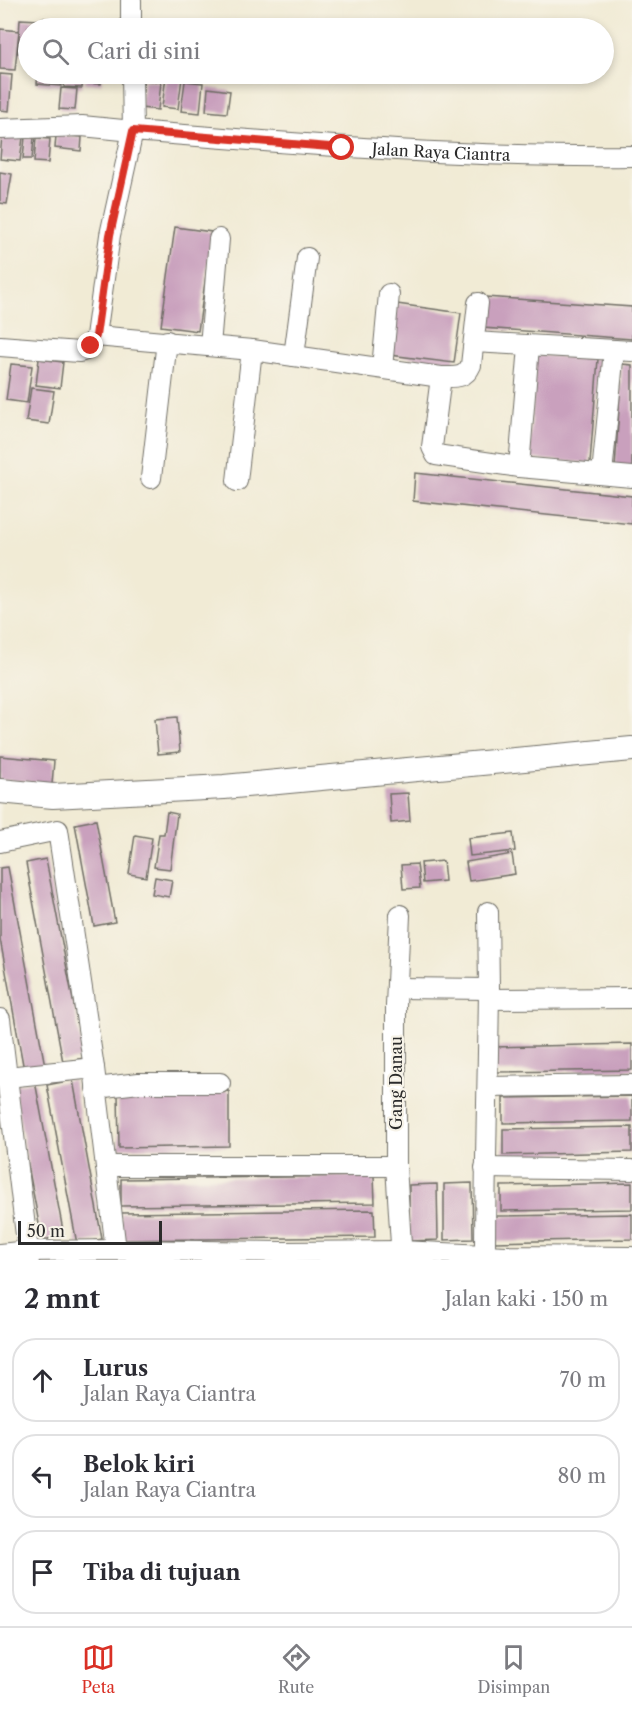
<!DOCTYPE html>
<html lang="id">
<meta charset="utf-8">
<style>
:root{--surface:#fff;--page:#f7f7f7;--text:#2b2b33;--muted:#7c7c81;--line:#e1e1e2;--accent:#d93025}
body{margin:0;font-family:"Libre Caslon Text",serif;background:var(--page);color:var(--text)}
.scale{position:absolute;left:18px;bottom:15px;width:144px;box-sizing:border-box;padding-left:6px;border:3px solid #2b2b2b;border-top:0;font-size:16px;line-height:21px;white-space:nowrap;color:#2b2b2b;-webkit-text-stroke:4px #f7f3e8;paint-order:stroke}
.stop{position:absolute;width:18px;height:18px;margin:-14px;border:4px solid #d93025;border-radius:50%;background:#fff}
.stop.end{background:#d93025;border-color:#fff;box-shadow:0 2px 6px #0008}
.list{margin:0;padding:0;list-style:none}
h2{display:flex;justify-content:space-between;align-items:center;height:78px;margin:0;padding:0 24px;font-size:26px}
h2 small{font-size:20px;font-weight:400;color:var(--muted)}
.list li{display:grid;grid-template-columns:39px 1fr auto;gap:18px;align-items:center;box-sizing:border-box;height:84px;margin:0 12px 12px;padding:0 12px;border:2px solid var(--line);border-radius:24px}
.list b{display:block;font-size:22px;white-space:nowrap}
.list p{margin:0;font-size:20px;white-space:nowrap;color:var(--muted)}
.list em{font-size:20px;font-style:normal;color:var(--muted)}
.icon{flex:none;width:33px;height:33px;fill:none;stroke:currentColor;stroke-width:2;stroke-linecap:round;stroke-linejoin:round}
.map{position:relative;flex:none;width:632px;height:1260px;overflow:hidden}
.search{position:absolute;background:var(--surface);box-shadow:0 3px 9px #0003;left:18px;right:18px;top:18px;height:66px;display:flex;align-items:center;gap:15px;box-sizing:border-box;padding:0 21px;border-radius:33px;color:var(--muted);font-size:22px}
.sheet{height:366px;background:var(--surface)}
nav{display:flex;justify-content:space-around;align-items:center;box-sizing:border-box;height:84px;border-top:2px solid var(--line);background:var(--surface);font-size:16px;color:var(--muted)}
nav a{display:grid;justify-items:center;gap:3px}
nav .on{color:var(--accent)}
.map>svg:first-child{display:block}
.building{fill:#c9a0bd}
.lines{fill:none;stroke-linecap:round;stroke-linejoin:round}
.minor-casing{stroke:#706e66;stroke-width:22}
.tertiary-casing{stroke:#706e66;stroke-width:26}
.minor{stroke:#fff;stroke-width:20}
.tertiary{stroke:#fff;stroke-width:24}
.route{stroke:#d93025;stroke-width:8}
.labels{text-anchor:middle;dominant-baseline:central;stroke-width:4.5;stroke-linejoin:round;paint-order:stroke}
.street-label{font-size:16px;fill:#2b2b2b;stroke:#f7f3e8}
</style>
<div class="map">
<svg width="632" height="1260" viewBox="0 0 632 1260">
<rect width="100%" height="100%" fill="#f7f3e8"/>
<filter id="ink" filterUnits="userSpaceOnUse"><feTurbulence type="fractalNoise" baseFrequency=".0167" numOctaves="2"/><feDisplacementMap in="SourceGraphic" scale="12" xChannelSelector="R" yChannelSelector="G"/><feConvolveMatrix kernelMatrix="1 2 1 2 8 2 1 2 1" color-interpolation-filters="sRGB"/></filter>
<filter id="wash" filterUnits="userSpaceOnUse"><feTurbulence type="fractalNoise" baseFrequency=".008" numOctaves="4" result="noise"/><feDisplacementMap in="SourceGraphic" scale="24" xChannelSelector="R" yChannelSelector="G"/><feGaussianBlur stdDeviation="1.35" result="paint"/><feColorMatrix in="noise" values="0 0 0 0 0 0 0 0 0 0 0 0 0 0 0 0 0 1.4 0 .05"/><feComposite in="paint" operator="in"/></filter>
<g filter="url(#wash)">
<rect width="100%" height="100%" fill="#f1ebd5"/>
<g id="blocks">
<g class="building">
<polygon points="42,18 66,20 65,28 41,28"/>
<polygon points="20,19 39,20 38,28 28,28 28,53 18,53"/>
<polygon points="0,29 19,31 15,70 0,69"/>
<polygon points="0,74 12,75 9,111 0,110"/>
<polygon points="38,74 62,74 61,86 37,84"/>
<polygon points="66,74 83,74 82,88 64,87"/>
<polygon points="86,74 102,74 101,84 85,83"/>
<polygon points="166,76 182,78 178,109 162,107"/>
<polygon points="144,80 161,82 158,110 141,108"/>
<polygon points="185,81 203,83 200,113 181,111"/>
<polygon points="61,88 77,89 75,110 59,109"/>
<polygon points="208,88 230,91 227,113 206,111"/>
<polygon points="2,135 23,137 20,161 0,159"/>
<polygon points="56,135 82,137 81,151 55,148"/>
<polygon points="25,137 34,138 32,159 23,159"/>
<polygon points="36,138 50,139 48,163 34,162"/>
<polygon points="0,172 12,174 7,204 0,203"/>
<polygon points="175,227 212,232 198,331 161,326"/>
<polygon points="485,297 632,307 632,339 483,328"/>
<polygon points="397,304 461,313 454,363 390,355"/>
<polygon points="536,355 598,359 590,463 529,459"/>
<polygon points="39,359 63,362 60,388 36,385"/>
<polygon points="11,364 32,366 27,403 6,400"/>
<polygon points="622,364 632,365 632,469 615,468"/>
<polygon points="31,388 54,391 49,424 26,421"/>
<polygon points="415,473 632,496 632,524 413,501"/>
<polygon points="177,717 180,752 158,754 155,719"/>
<polygon points="0,756 54,761 52,784 0,780"/>
<polygon points="408,793 410,821 391,823 389,794"/>
<polygon points="167,812 177,814 170,869 154,867 159,834 164,834"/>
<polygon points="96,820 115,922 94,926 75,824"/>
<polygon points="513,833 515,851 470,856 468,838"/>
<polygon points="135,835 152,838 146,877 129,874"/>
<polygon points="512,854 515,874 469,881 466,862"/>
<polygon points="46,859 84,1058 63,1062 26,863"/>
<polygon points="443,861 445,881 423,883 421,863"/>
<polygon points="417,864 420,888 403,889 401,865"/>
<polygon points="8,867 45,1066 24,1070 0,939 0,868"/>
<polygon points="155,877 172,880 169,897 152,894"/>
<polygon points="632,1044 632,1070 493,1072 492,1047"/>
<polygon points="73,1080 102,1239 77,1244 47,1085"/>
<polygon points="35,1081 64,1236 42,1240 13,1085"/>
<polygon points="229,1091 229,1146 119,1148 118,1093"/>
<polygon points="632,1096 632,1121 503,1123 503,1098"/>
<polygon points="632,1127 632,1152 503,1155 503,1129"/>
<polygon points="374,1176 375,1203 121,1206 121,1179"/>
<polygon points="472,1183 473,1239 444,1240 444,1184"/>
<polygon points="632,1183 632,1209 501,1211 501,1186"/>
<polygon points="437,1184 438,1240 409,1241 409,1185"/>
<polygon points="374,1210 375,1237 121,1240 121,1213"/>
<polygon points="632,1214 632,1239 495,1242 495,1216"/>
</g>
</g>
</g>
<g filter="url(#ink)">
<use href="#blocks" fill-opacity="0" stroke="#706e66" stroke-width="1.5"/>
<g class="lines">
<defs>
<g id="minor">
<polyline points="131,0 131,28"/>
<polyline points="0,129 82,126 133,131 132,74"/>
<path d="M96,336L252,350L441,377C455,377 465,379 471,365L478,303"/>
<polyline points="474,342 632,351"/>
<path id="s1" d="M0,346L79,352C89,351 92,343 96,336L110,235L133,131C299,144 465,158 632,156"/>
<polyline points="210,346 219,239"/>
<polyline points="294,356 307,258"/>
<polyline points="382,368 389,294"/>
<polyline points="441,377 432,447 436,455 519,467 632,477"/>
<polyline points="519,467 529,346"/>
<polyline points="602,474 614,350"/>
<polyline points="151,478 167,341"/>
<polyline points="237,481 252,350"/>
<polyline points="0,842 58,830 94,1068"/>
<polyline points="488,912 489,989"/>
<polyline points="400,915 396,1006 396,1166 402,1260"/>
<path d="M397,988L489,989C488,1078 485,1167 485,1255"/>
<polyline points="489,999 632,998"/>
<polyline points="0,1019 29,1260"/>
<polyline points="7,1077 94,1068 116,1250"/>
<polyline points="489,1087 632,1085"/>
<polyline points="96,1088 139,1083 220,1083"/>
<polyline points="107,1166 396,1166"/>
<polyline points="485,1168 632,1170"/>
<polyline points="0,1254 28,1251 116,1250 284,1252 401,1251 506,1256 632,1257"/>
</g>
<polyline id="tertiary" points="0,791 53,796 224,787 632,749"/>
</defs>
<use href="#minor" class="minor-casing"/>
<use href="#tertiary" class="tertiary-casing"/>
<use href="#minor" class="minor"/>
<use href="#tertiary" class="tertiary"/>
</g>
</g>
<g class="lines" filter="url(#ink)">
<polyline class="route" points="91,346 96,336 110,235 133,131 342,148"/>
</g>
<g class="labels">
<g class="street-label">
<text stroke="none"><textPath href="#s1" startOffset="621">Jalan Raya Ciantra</textPath></text>
<text transform="translate(396 1083) rotate(-90)">Gang Danau</text>
</g>
</g>
</svg>
<div class="scale">50 m</div>
<div class="stop" style="left:342px;top:148px"></div>
<div class="stop end" style="left:91px;top:346px"></div>
<div class="search"><svg class="icon" aria-label="search" viewBox="0 0 24 24"><circle cx="10" cy="10" r="6"/><path d="M15 15l6 6"/></svg>Cari di sini</div>
</div>
<section class="sheet">
<h2>2 mnt<small>Jalan kaki · 150 m</small></h2>
<ul class="list">
<li><svg class="icon" aria-label="ahead" viewBox="0 0 24 24"><path d="M12 20V5M6 11l6-6 6 6"/></svg><div><b>Lurus</b><p>Jalan Raya Ciantra</p></div><em>70 m</em></li>
<li><svg class="icon" aria-label="left" viewBox="0 0 24 24"><path d="M17 20v-9H6M10 6l-5 5 5 5"/></svg><div><b>Belok kiri</b><p>Jalan Raya Ciantra</p></div><em>80 m</em></li>
<li><svg class="icon" aria-label="arrive" viewBox="0 0 24 24"><path d="M6 21V4h12l-3 4 3 4H6"/></svg><div><b>Tiba di tujuan</b></div></li>
</ul>
</section>
<nav>
<a class="on"><svg class="icon" aria-label="map" viewBox="0 0 24 24"><path d="M3 6l6-2 6 2 6-2v14l-6 2-6-2-6 2zM9 4v14M15 6v14"/></svg>Peta</a>
<a><svg class="icon" aria-label="directions" viewBox="0 0 24 24"><path d="M12 3l9 9-9 9-9-9zM9 14v-3h6M13 9l2 2-2 2"/></svg>Rute</a>
<a><svg class="icon" aria-label="saved" viewBox="0 0 24 24"><path d="M7 4h10v16l-5-4-5 4z"/></svg>Disimpan</a>
</nav>
